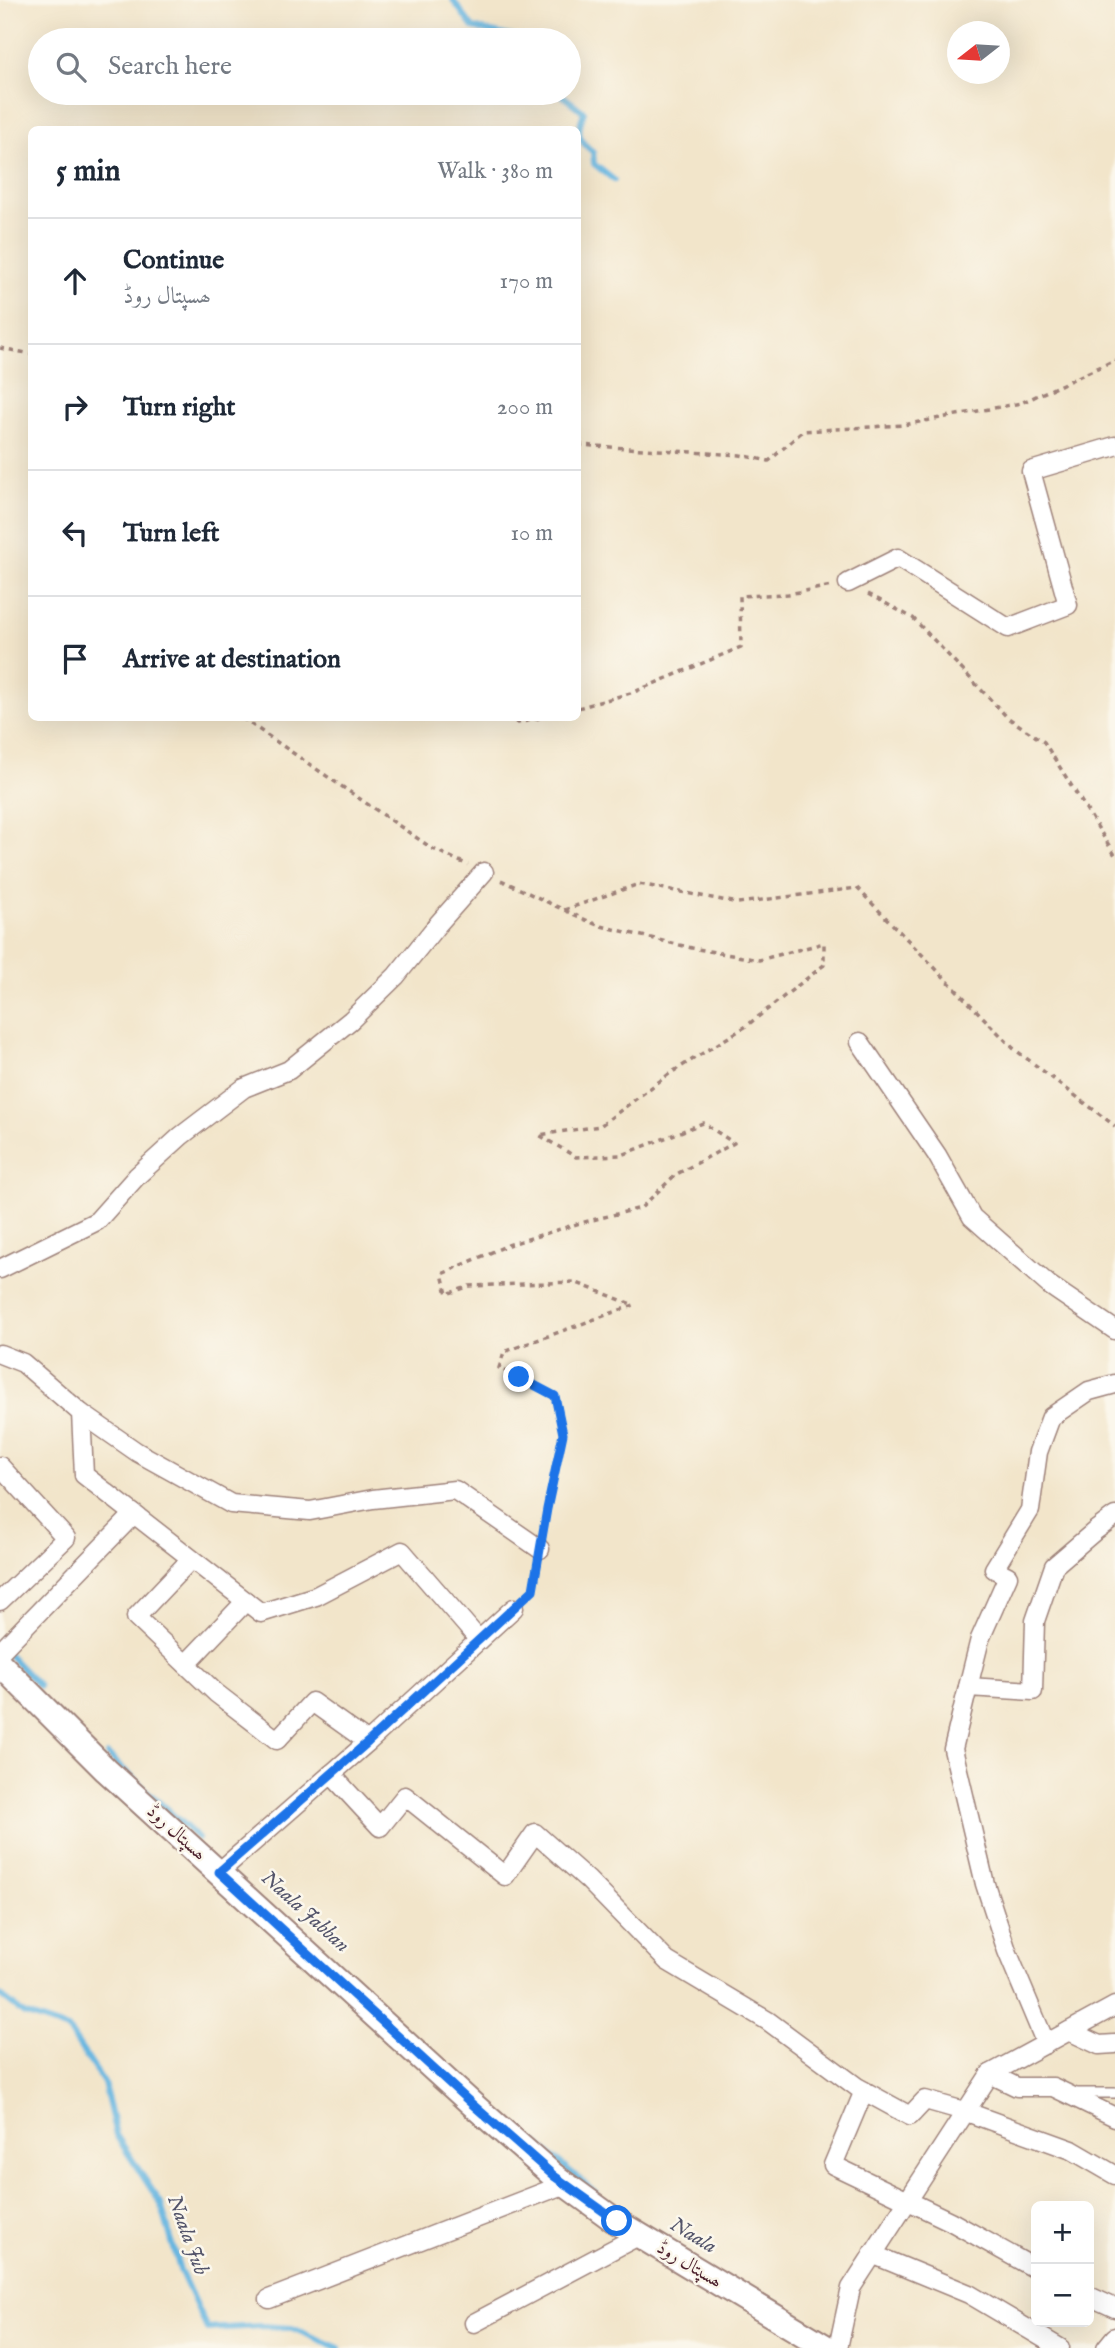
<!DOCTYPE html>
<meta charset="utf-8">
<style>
:root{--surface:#fff;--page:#f6f6f7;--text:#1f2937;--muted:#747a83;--line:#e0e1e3}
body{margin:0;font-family:"IM FELL English",Amiri,serif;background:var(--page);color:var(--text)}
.controls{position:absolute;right:21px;bottom:21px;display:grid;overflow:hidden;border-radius:10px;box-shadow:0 7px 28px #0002}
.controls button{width:63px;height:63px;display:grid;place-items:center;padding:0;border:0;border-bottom:2px solid var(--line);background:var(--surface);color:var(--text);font:35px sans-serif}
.compass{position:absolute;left:947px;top:21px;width:63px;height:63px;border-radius:50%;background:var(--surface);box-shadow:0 7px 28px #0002;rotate:253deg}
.stop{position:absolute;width:21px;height:21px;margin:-16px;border:5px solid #1a73e8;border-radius:50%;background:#fff}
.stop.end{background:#1a73e8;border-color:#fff;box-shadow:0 2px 7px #0008}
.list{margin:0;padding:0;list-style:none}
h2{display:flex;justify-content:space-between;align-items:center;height:91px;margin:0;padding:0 28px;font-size:30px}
h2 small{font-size:23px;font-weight:400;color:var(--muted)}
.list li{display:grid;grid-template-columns:46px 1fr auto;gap:21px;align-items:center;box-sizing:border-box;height:126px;padding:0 28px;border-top:2px solid var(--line)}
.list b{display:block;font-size:26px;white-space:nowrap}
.list p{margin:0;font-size:23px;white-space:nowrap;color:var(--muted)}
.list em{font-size:23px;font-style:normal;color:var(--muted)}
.icon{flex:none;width:38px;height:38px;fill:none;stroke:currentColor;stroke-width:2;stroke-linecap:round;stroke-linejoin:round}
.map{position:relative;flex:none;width:1115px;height:2348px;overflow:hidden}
.search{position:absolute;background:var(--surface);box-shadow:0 7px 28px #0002;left:28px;top:28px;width:553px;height:77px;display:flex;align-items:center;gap:18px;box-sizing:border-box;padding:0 24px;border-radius:38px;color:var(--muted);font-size:26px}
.panel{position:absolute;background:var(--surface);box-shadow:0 7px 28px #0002;left:28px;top:126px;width:553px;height:595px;border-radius:10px}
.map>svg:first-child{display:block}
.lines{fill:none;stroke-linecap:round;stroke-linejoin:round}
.stream{stroke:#65b5e0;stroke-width:6}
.lane-casing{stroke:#9e827a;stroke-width:12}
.street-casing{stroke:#9e827a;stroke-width:21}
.secondary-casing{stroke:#9e827a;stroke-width:28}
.path{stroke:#9e827a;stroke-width:3.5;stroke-dasharray:5 5;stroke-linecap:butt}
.lane{stroke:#fff;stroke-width:9}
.street{stroke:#fff;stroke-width:18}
.secondary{stroke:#fff;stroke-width:24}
.route{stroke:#1a73e8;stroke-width:9}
.labels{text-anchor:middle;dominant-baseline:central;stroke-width:5;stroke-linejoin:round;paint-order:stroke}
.street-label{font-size:19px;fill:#4a1f2b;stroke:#fbf7ec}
.water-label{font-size:21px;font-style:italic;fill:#53546a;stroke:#fbf7ec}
</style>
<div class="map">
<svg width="1115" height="2348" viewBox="0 0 1115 2348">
<rect width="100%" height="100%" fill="#fbf7ec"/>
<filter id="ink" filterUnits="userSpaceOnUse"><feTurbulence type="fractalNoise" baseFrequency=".0143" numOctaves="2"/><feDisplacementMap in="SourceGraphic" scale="14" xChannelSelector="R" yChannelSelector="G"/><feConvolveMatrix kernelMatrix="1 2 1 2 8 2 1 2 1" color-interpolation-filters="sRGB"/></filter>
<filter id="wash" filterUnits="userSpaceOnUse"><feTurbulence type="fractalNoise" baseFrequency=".00686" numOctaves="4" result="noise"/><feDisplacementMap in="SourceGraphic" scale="28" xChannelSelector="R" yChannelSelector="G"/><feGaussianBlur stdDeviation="1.57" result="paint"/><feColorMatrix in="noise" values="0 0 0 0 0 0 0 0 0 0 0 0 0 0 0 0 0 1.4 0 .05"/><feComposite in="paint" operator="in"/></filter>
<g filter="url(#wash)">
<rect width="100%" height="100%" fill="#f2e5ca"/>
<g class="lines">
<g class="stream">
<polyline points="453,0 473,28 527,40"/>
<path d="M559,93L584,112C577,131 576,139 593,152L594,164L614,180"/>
<polyline points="5,1651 39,1686"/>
<polyline points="108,1755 198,1838"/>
<polyline points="0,1995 24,2014 68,2029 104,2083 116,2135 161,2204 180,2270 207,2329 263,2326 292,2328 339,2348"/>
<polyline points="517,2127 595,2192"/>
</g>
</g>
</g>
<g filter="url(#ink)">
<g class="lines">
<defs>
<polyline id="lane" points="1075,2093 1115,2093"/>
<g id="street">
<polyline points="848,583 898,558 1008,628 1068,605 1031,471 1115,446"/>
<polyline points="860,1042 937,1155 972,1217 1049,1285 1115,1330"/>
<polyline points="0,1269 97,1221 137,1176 181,1136 244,1088 289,1070 351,1020 396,976 438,924 484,872"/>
<polyline points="0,1354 23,1363 81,1413 84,1475 261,1613 316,1596 402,1551 479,1640"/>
<polyline points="81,1413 137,1452 231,1504 310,1511 373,1499 455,1490 540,1549"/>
<polyline points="0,1466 66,1538 0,1601"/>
<polyline points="191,1559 136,1617 216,1693 277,1740 312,1702 368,1742"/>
<polyline points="0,1652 134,1514"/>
<polyline points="186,1664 246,1601"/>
<polyline points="968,1687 980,1639 1008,1576 994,1569 1030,1510 1038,1452 1051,1417 1089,1391 1115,1384"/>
<polyline points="331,1774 380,1827 405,1796 505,1876 535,1833 588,1880 667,1961 768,2021 857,2087 910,2116 925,2100 964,2111 1072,2150 1115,2175"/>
<polyline points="219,1872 368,1742 514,1608"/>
<polyline points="1069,2031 1099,2045 1115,2044"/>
<polyline points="1046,2044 1007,1951 985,1884 953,1749 968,1687 1033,1691 1035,1621 1054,1566 1096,1530 1115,1516"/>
<polyline points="990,2074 1017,2087 1053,2087 1115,2117"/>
<polyline points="864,2091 833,2165 950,2221 1036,2269"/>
<polyline points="872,2254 969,2294 1060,2348"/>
<polyline points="1089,2296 1115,2308"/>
<polyline points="269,2299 565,2184"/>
<polyline points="474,2323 640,2235"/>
<polyline points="838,2348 851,2288 990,2074 1115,2006"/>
<polyline points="1106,2348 1115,2337"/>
</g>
<polyline id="secondary" points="0,1664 106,1770 472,2104 554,2176 617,2222 827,2348"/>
</defs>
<use href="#lane" class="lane-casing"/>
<use href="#street" class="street-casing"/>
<use href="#secondary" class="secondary-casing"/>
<g class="path">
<polyline points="0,348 32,354"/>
<polyline points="578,445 740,455 769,461 803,431 903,425 1021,403 1115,360"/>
<polyline points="868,594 913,618 1007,717 1044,742 1115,855"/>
<polyline points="578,708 634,692 741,647 740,596 788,594 832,586"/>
<polyline points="242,718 433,849 468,865"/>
<polyline points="506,718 518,723 540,718"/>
<polyline points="501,880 564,910 639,884 738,903 857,888 1013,1048 1115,1126"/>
<polyline points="543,1531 563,1434 555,1396 499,1368 504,1352 634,1305 574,1282 470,1286 447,1294 442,1274 508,1245 580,1223 641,1208 675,1175 734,1143 703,1123 622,1155 576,1157 539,1135 600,1126 669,1074 745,1027 824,965 824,943 759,960 692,948 597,925 564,910"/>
<polyline points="526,1597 533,1590 537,1566"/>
</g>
<use href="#lane" class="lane"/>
<use href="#street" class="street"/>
<use href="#secondary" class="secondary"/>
</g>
</g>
<g class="lines" filter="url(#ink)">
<polyline class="route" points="519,1377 555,1396 563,1434 547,1509 533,1590 368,1742 219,1872 472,2104 554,2176 617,2221"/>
</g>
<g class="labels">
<g class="street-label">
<text transform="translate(176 1833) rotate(42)">ھسپتال روڈ</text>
<text transform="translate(689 2265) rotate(31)">ھسپتال روڈ</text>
</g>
<g class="water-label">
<text transform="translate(305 1912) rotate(42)">Naala Jabban</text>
<text transform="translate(187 2235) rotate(70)">Naala Jub</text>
<text transform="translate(693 2236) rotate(31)">Naala</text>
</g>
</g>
</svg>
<div class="controls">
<button>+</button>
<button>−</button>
</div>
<svg class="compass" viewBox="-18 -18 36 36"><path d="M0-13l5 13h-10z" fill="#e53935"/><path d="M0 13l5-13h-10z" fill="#747a83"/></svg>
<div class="stop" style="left:617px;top:2221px"></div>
<div class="stop end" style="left:519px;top:1377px"></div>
<div class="search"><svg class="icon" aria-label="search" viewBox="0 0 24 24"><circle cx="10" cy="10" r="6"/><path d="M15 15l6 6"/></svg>Search here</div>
<section class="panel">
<h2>5 min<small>Walk · 380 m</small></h2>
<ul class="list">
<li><svg class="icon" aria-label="ahead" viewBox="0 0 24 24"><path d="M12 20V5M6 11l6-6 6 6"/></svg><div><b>Continue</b><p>ھسپتال روڈ</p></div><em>170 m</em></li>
<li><svg class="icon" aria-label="right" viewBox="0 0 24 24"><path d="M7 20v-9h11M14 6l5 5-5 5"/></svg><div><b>Turn right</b></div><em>200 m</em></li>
<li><svg class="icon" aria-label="left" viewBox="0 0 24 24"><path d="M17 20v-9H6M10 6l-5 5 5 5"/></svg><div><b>Turn left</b></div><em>10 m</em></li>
<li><svg class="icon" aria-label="arrive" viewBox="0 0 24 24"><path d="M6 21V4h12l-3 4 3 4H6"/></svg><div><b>Arrive at destination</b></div></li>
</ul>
</section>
</div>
